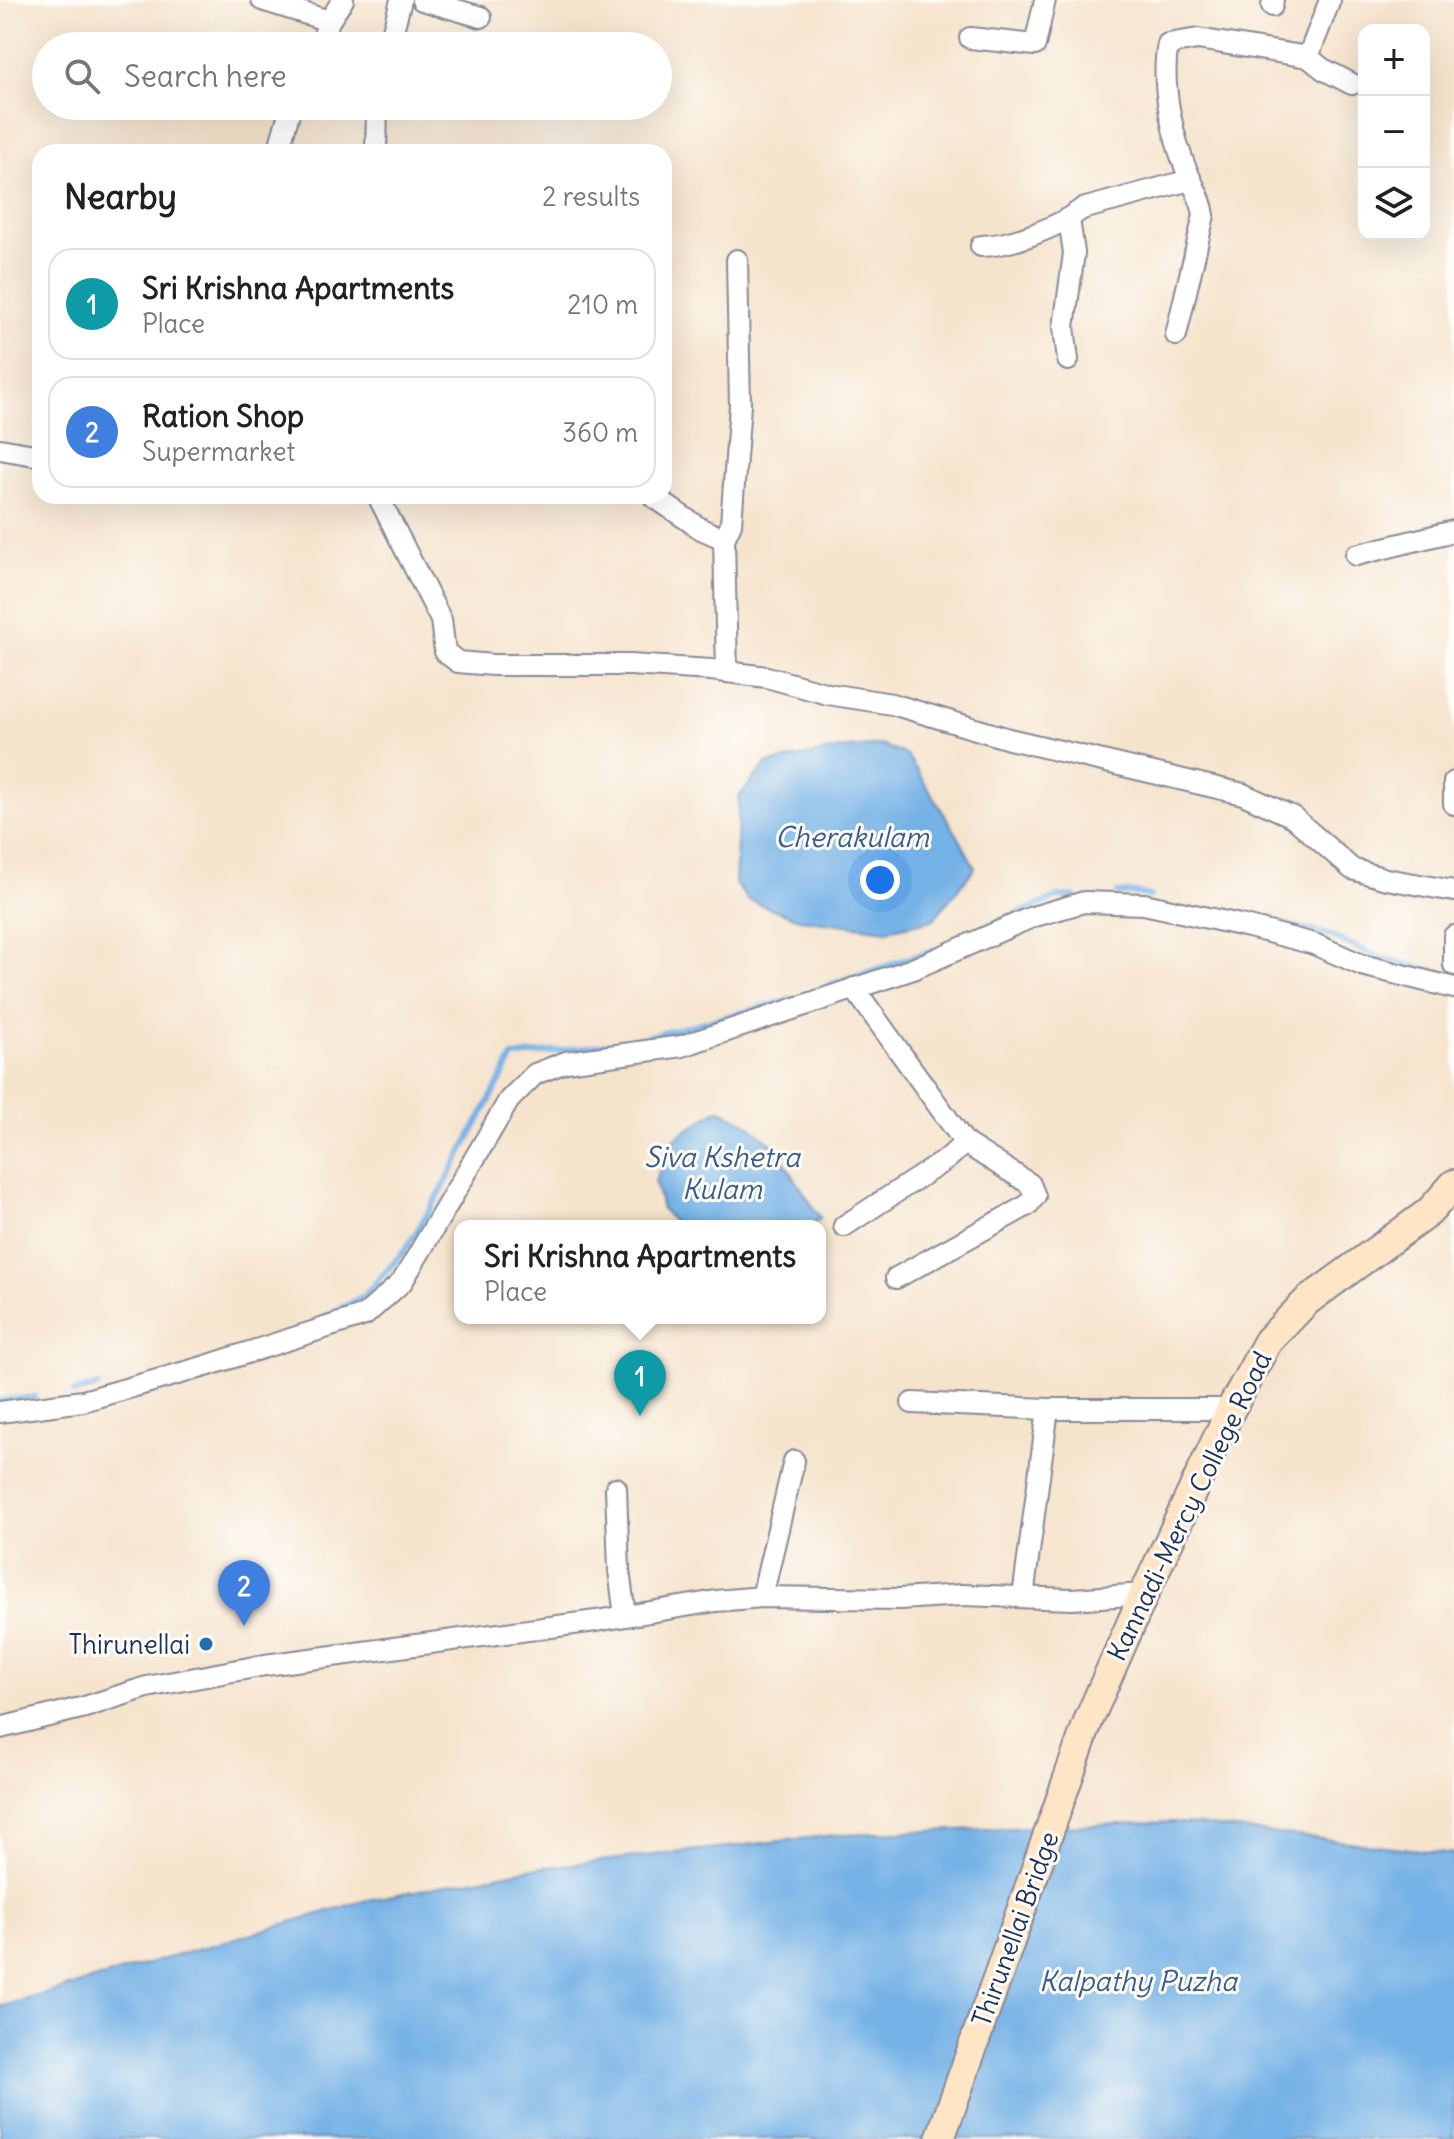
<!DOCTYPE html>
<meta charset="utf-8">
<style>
:root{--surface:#fff;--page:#f2f2f2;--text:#222;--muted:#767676;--line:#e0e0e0;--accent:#ea580c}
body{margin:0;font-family:Delius,sans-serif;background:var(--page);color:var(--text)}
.controls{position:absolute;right:24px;top:24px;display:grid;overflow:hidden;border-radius:16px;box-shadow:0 8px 32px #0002}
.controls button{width:72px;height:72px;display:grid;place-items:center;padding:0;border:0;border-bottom:2px solid var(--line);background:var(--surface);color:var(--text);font:40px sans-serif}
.you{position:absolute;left:880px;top:880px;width:28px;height:28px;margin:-20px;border:6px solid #fff;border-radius:50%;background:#1a73e8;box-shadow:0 0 0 12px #1a73e833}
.badge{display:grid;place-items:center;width:52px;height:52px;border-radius:50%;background:var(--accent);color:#fff;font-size:26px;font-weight:700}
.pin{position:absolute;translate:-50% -66px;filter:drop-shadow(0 2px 4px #0008)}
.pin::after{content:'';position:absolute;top:42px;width:28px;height:24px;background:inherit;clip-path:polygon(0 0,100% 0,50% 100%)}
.popup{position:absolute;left:454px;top:1220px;width:372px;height:104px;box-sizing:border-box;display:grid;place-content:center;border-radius:16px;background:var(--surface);filter:drop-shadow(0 2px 6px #0005);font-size:26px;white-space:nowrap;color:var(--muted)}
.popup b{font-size:30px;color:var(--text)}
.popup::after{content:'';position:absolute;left:50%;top:100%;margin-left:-16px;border:16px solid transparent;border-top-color:var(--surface)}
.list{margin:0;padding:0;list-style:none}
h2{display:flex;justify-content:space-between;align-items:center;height:104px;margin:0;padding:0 32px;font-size:34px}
h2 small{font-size:26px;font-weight:400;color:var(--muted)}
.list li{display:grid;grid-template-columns:52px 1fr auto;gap:24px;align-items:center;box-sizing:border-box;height:112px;margin:0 16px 16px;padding:0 16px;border:2px solid var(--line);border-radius:24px}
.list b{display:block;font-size:30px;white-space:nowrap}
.list p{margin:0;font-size:26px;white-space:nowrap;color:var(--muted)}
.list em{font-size:26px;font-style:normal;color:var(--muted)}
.icon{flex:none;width:44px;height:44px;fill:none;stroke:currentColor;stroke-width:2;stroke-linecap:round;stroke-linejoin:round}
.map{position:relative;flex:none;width:1454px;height:2139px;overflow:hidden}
.search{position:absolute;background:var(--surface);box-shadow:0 8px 32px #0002;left:32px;top:32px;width:640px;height:88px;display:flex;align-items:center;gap:20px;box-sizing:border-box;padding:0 28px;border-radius:44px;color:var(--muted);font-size:30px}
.panel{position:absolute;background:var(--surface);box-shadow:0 8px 32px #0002;left:32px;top:144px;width:640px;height:360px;border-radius:24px}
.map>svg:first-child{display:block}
.water{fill:#73b1e6;stroke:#4770a2;stroke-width:2}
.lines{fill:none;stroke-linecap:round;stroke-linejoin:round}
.stream{stroke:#73b1e6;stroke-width:6}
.street-casing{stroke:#888995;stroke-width:24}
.secondary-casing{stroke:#888995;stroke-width:32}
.street{stroke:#fff;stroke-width:20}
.secondary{stroke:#fee5c5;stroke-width:28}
.poi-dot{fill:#1f6fb2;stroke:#fdfcf7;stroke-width:3}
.labels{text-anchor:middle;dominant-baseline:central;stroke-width:6;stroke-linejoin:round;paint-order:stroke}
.street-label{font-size:26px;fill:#1b2f5e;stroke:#fdfcf7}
.poi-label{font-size:26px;fill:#1b2f5e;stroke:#fdfcf7;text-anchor:end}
.water-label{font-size:28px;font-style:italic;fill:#3a5c8e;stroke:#fdfcf7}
</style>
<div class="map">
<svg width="1454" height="2139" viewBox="0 0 1454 2139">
<rect width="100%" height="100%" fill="#fdfcf7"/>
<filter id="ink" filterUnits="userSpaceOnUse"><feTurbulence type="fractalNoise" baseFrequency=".0125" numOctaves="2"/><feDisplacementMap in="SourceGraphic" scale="16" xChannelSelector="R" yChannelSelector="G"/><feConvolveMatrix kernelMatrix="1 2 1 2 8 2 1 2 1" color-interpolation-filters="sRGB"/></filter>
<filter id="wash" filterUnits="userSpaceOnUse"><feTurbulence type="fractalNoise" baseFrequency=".006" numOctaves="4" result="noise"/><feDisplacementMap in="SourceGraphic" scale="32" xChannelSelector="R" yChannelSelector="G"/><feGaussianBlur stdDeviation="1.8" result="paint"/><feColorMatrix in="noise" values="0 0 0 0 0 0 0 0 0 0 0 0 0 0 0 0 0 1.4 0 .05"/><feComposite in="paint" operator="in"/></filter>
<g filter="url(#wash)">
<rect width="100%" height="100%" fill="#f6e3cc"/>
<g class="water">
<polygon points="881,745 907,755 958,836 975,868 933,920 888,930 799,919 748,900 735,884 739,797 766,764 840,749"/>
<polygon points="719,1109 748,1124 774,1146 821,1219 808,1226 677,1226 662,1209 655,1182 671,1141"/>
<polygon points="1174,1822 1454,1854 1454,2139 0,2139 0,2007 363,1901 528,1869 845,1834"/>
</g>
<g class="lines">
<g class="stream">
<polyline points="1118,893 1136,893 1150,896"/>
<polyline points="1251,917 1326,934 1381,958 1454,977"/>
<polyline points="966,935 1058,897 1075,896"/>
<polyline points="808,994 843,980 934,950"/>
<polyline points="320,1320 364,1296 406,1249 441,1191 513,1057 632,1041 794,999"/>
<polyline points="74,1393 98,1386"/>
<polyline points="0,1401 35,1397"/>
</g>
</g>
</g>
<g filter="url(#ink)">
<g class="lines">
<defs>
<g id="street">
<polyline points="262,0 329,21 320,46"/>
<polyline points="422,0 481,17"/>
<polyline points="1272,6 1273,0"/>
<polyline points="329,21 343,0"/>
<polyline points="970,38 1035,45 1045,0"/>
<polyline points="389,46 401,0"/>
<polyline points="1308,57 1323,69 1352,84"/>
<polyline points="278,152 291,106"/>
<polyline points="376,152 377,106"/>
<path d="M981,246C1011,246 1058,227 1082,209L1190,180"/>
<path d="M1176,335L1204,215C1202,201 1197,193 1191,180C1173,143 1160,84 1168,44L1198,39L1308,57L1330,0"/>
<polyline points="1068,360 1064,327 1074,253 1069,219"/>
<polyline points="0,449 40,456"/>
<polyline points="378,496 441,620 445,652 458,662 493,665 630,665 711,670 767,677 828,694 892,704 1009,739 1243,794 1293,817 1352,869 1386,879 1454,891"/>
<polyline points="654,497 701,529 724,539"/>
<polyline points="1356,555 1454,531"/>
<polyline points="727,672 724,539 731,524 740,405 737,260"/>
<polyline points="1454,782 1454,804"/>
<polyline points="1454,936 1454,965"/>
<polyline points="844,1226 947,1159 965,1143 854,988"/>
<polyline points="896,1278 1028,1205 1035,1196 1030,1184 965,1143"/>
<polyline points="912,1403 1048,1409 1231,1409"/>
<polyline points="0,1412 83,1401 206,1366 365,1315 402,1282 509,1100 535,1074 566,1062 682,1046 913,969 1032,917 1084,902 1144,904 1249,927 1314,944 1362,965 1454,988"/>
<polyline points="616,1488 619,1570 625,1616"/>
<polyline points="762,1597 794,1461"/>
<polyline points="1023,1597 1048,1409"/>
<polyline points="0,1728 85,1707 147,1687 265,1665 596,1621 716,1601 762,1597 900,1599 962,1595 1072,1599 1144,1594"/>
</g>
<polyline id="secondary" points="940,2139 1089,1719 1144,1594 1231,1409 1268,1341 1307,1301 1429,1212 1454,1184"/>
</defs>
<use href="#street" class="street-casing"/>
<use href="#secondary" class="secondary-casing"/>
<use href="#street" class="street"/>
<use href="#secondary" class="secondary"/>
</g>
</g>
<circle class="poi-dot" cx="206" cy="1644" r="8"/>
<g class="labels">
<g class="street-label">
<text transform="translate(1189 1506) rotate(-64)">Kannadi-Mercy College Road</text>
<text transform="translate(1015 1929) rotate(-70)">Thirunellai Bridge</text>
</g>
<g class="poi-label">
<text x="190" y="1644">Thirunellai</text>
</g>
<g class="water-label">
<text x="852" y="837">Cherakulam</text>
<text x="722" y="1157">Siva Kshetra<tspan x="722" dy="32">Kulam</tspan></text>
<text x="1138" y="1981">Kalpathy Puzha</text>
</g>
</g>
</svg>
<div class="controls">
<button>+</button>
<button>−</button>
<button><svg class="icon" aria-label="layers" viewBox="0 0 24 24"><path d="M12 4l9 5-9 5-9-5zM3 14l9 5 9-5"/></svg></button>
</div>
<div class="you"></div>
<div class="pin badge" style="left:640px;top:1416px;background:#0f9aa8">1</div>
<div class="popup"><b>Sri Krishna Apartments</b>Place</div>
<div class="pin badge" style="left:244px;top:1626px;background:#3f7fe0">2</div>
<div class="search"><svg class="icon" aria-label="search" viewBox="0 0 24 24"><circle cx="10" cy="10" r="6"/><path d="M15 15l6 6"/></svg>Search here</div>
<section class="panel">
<h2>Nearby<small>2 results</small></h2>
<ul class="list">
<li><span class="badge" style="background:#0f9aa8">1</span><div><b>Sri Krishna Apartments</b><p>Place</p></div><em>210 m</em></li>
<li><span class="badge" style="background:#3f7fe0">2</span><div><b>Ration Shop</b><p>Supermarket</p></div><em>360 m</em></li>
</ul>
</section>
</div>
